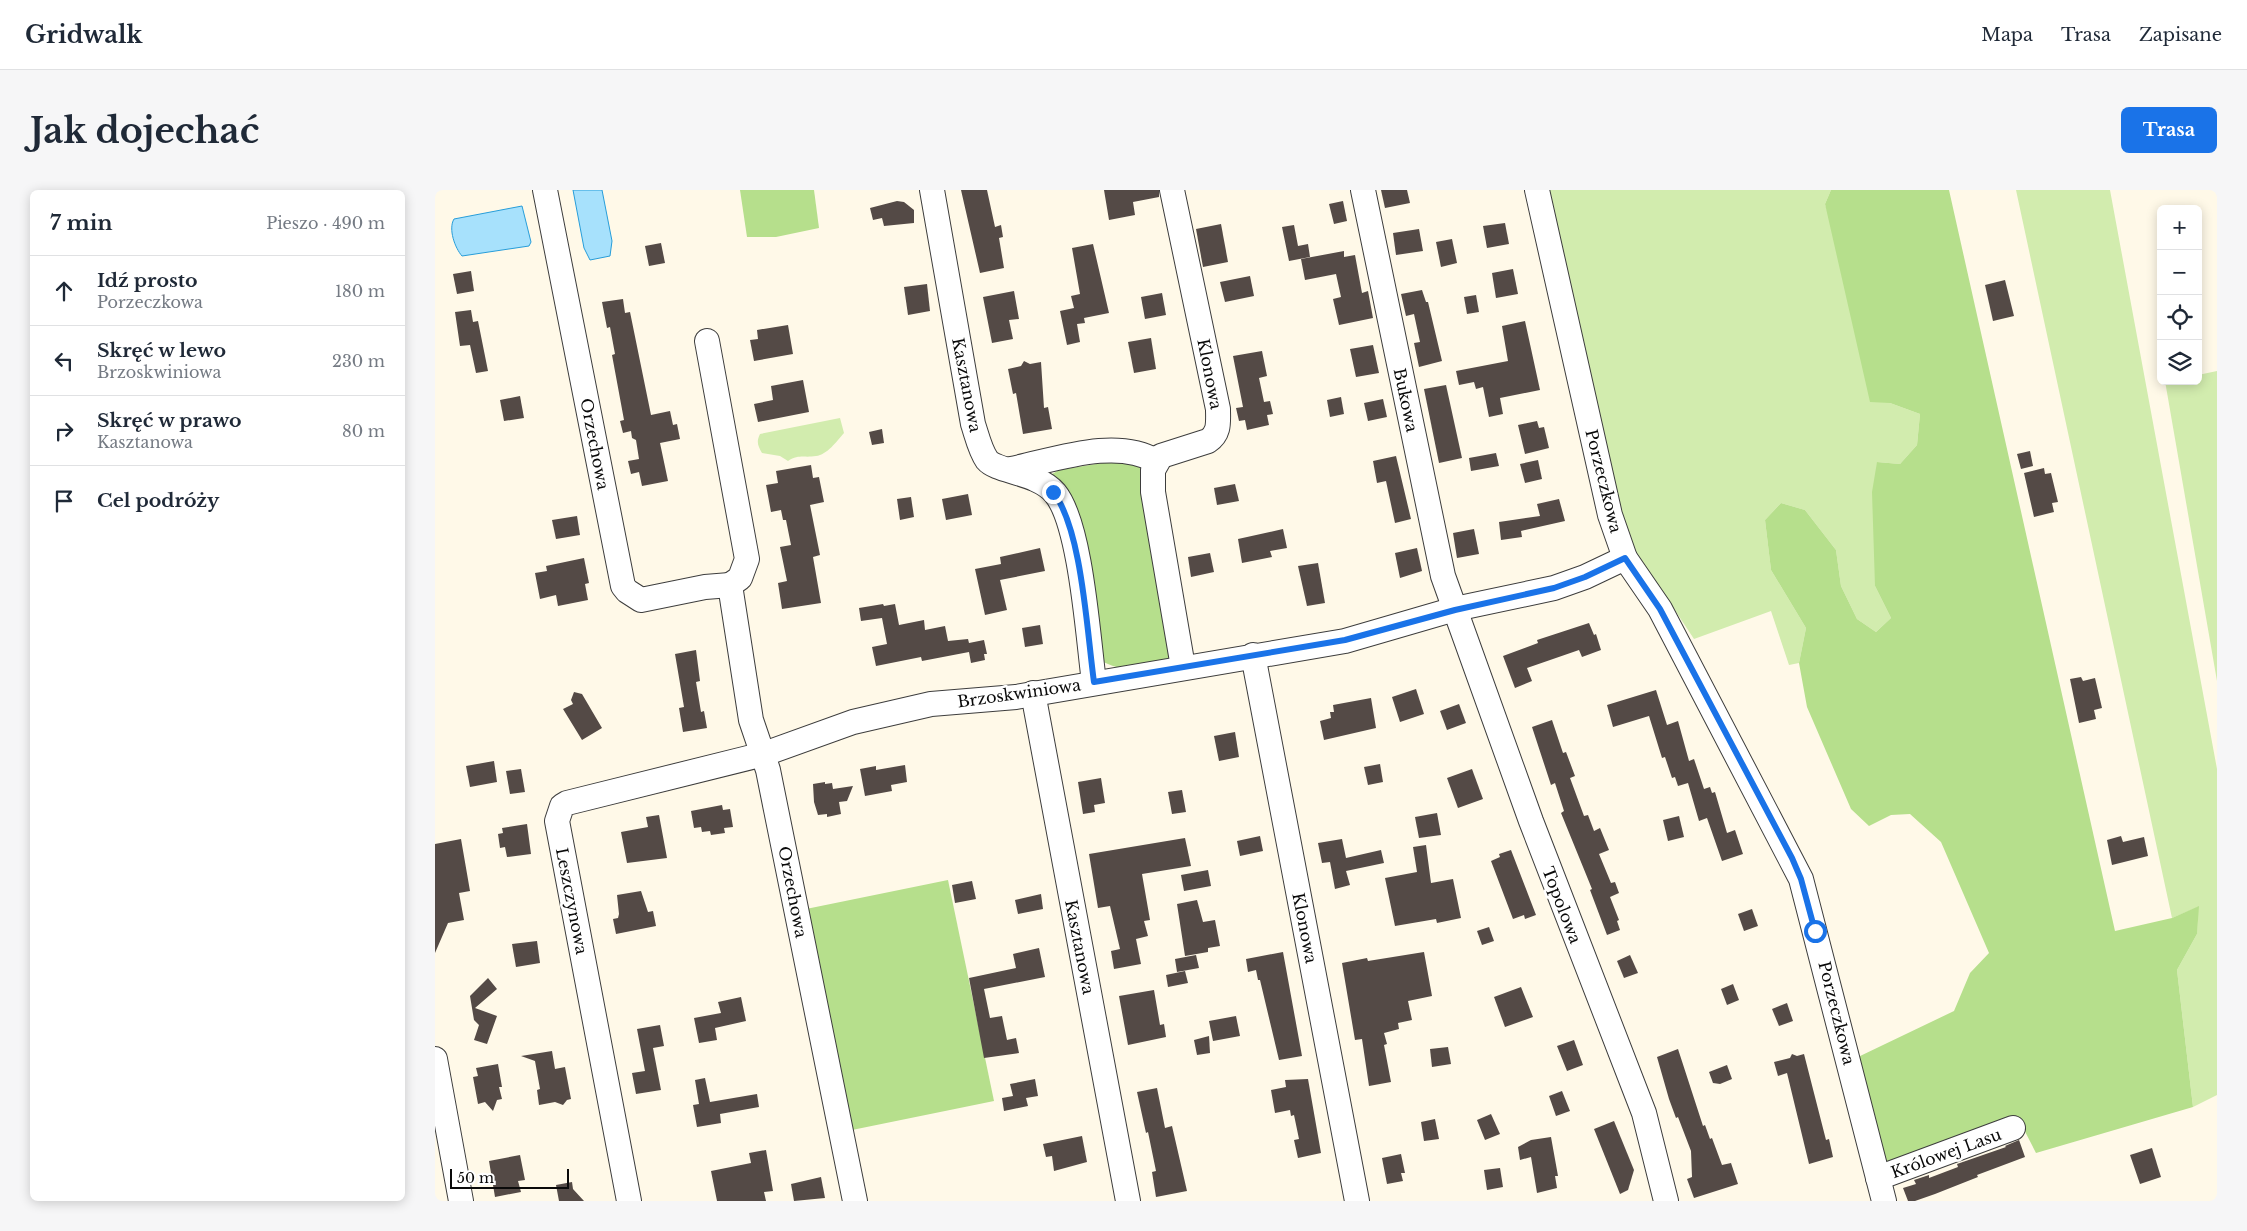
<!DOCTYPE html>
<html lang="pl">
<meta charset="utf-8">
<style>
:root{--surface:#fff;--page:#f6f6f7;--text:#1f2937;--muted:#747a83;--line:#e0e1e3;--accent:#1a73e8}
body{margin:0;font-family:"Libre Baskerville",serif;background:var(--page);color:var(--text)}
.controls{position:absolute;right:15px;top:15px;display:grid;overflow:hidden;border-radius:8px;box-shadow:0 2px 12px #0003}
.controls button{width:45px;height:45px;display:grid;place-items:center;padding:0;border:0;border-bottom:1px solid var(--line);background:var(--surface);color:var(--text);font:25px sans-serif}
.scale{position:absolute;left:15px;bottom:12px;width:119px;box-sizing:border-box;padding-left:5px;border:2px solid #0a0a0a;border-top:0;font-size:14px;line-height:18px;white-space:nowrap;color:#0a0a0a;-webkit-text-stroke:4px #fff;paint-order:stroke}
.stop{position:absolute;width:15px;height:15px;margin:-11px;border:4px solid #1a73e8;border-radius:50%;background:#fff}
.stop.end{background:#1a73e8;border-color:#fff;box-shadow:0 1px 5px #0008}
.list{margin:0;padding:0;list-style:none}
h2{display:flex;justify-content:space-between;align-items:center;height:65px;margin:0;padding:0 20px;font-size:21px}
h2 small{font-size:16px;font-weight:400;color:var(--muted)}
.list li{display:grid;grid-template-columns:32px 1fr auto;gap:15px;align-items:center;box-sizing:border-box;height:70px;padding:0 20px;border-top:1px solid var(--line)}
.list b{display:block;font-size:19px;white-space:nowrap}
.list p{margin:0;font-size:16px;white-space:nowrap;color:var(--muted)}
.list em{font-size:16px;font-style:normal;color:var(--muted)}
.icon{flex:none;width:28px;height:28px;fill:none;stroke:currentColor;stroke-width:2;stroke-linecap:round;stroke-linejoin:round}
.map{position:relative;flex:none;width:1782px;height:1011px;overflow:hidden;border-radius:8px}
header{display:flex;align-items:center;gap:30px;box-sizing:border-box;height:70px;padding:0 25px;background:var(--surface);border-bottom:1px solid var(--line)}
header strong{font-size:24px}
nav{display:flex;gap:28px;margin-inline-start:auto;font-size:18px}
.intro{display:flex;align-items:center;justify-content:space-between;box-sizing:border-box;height:120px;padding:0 30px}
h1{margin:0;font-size:35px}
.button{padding:12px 22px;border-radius:8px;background:var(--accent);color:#fff;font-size:18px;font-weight:700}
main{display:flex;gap:30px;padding:0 30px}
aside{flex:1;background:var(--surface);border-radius:8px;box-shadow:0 2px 12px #0003}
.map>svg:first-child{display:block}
.green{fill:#d2ecae}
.forest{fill:#b6df8c}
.water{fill:#a7e1fc;stroke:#279dd9}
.building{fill:#544a46}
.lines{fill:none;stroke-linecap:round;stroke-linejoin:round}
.minor-casing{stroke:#3d3d3d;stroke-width:26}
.minor{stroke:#fff;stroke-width:24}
.route{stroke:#1a73e8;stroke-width:6}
.labels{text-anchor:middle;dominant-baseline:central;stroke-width:5;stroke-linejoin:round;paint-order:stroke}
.street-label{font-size:16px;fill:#0a0a0a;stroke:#fff}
</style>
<header>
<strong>Gridwalk</strong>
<nav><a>Mapa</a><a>Trasa</a><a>Zapisane</a></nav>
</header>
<div class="intro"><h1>Jak dojechać</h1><a class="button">Trasa</a></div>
<main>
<aside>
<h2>7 min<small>Pieszo · 490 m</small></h2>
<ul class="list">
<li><svg class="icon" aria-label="ahead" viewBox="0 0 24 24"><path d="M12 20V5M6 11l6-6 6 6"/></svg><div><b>Idź prosto</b><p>Porzeczkowa</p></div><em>180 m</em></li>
<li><svg class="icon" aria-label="left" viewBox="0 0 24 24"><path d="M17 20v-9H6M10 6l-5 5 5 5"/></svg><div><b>Skręć w lewo</b><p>Brzoskwiniowa</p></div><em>230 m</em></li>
<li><svg class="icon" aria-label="right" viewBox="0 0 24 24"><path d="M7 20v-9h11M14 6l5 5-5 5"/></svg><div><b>Skręć w prawo</b><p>Kasztanowa</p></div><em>80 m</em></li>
<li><svg class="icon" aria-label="arrive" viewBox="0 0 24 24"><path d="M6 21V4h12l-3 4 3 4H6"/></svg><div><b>Cel podróży</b></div></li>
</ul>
</aside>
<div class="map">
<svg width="1782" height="1011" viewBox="0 0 1782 1011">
<rect width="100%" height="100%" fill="#fff9e8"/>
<g class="green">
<polygon points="1110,0 1396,0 1390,14 1455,213 1485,224 1482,255 1465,274 1442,272 1440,396 1456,428 1441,442 1422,429 1406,396 1401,360 1370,320 1346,313 1330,330 1336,380 1371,438 1364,473 1354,475 1336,421 1259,449 1200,360 1185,320"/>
<polygon points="1581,0 1675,0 1782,579 1782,905 1758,917 1742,780 1762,744 1763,717 1737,728"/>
<polygon points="1782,181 1782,491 1730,191 1763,191 1763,185"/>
<path d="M405,228L409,243C402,251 392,265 381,266C369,268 364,264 353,271L345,266L327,263C323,256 321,252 325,244Z"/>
</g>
<g class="forest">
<polygon points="305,0 379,0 384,38 341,47 312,47"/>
<polygon points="1396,0 1514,0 1680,741 1737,728 1764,716 1762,744 1742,780 1758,917 1601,963 1582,926 1452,981 1423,867 1519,821 1535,783 1554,763 1506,652 1475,624 1456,625 1434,636 1416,619 1372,517 1364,473 1371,438 1336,380 1330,330 1346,313 1370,320 1401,360 1406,396 1422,429 1441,442 1456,428 1440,396 1437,302 1442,272 1465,274 1482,255 1485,224 1455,213 1435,212 1390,14"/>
<path d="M692,269L703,274L712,291L738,469C706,477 689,487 659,466L612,287L624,280Z"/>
<polygon points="513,690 559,911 417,940 371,719"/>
</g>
<g class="water">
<polygon points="138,0 167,0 177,51 175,66 155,70 149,58"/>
<path d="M87,16L96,52L94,56L27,66C20,58 13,39 19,29Z"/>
</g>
<g class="building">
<polygon points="526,0 552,0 560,37 566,35 568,47 564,48 569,78 545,83"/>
<polygon points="669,0 724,0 724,7 698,12 700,25 674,30"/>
<polygon points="946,0 972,0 975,13 950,18"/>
<polygon points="462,11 469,12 479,20 479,33 449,36 447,28 438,30 435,18"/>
<polygon points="908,11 912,31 899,34 894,14"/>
<polygon points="1070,33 1074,54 1052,58 1048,36"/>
<polygon points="786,34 793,72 768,77 761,39"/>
<polygon points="859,35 863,56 873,54 875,67 854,71 847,37"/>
<polygon points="984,39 988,61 961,65 958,43"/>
<polygon points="1017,49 1022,73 1006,77 1001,52"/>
<polygon points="226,53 230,73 214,76 210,56"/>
<polygon points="658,54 674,123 649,128 650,133 642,134 645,152 632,155 625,121 639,118 636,106 645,104 637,58"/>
<polygon points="909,61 909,67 920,65 927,103 933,101 938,128 904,135 898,109 906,107 901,84 870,90 866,69"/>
<polygon points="1078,79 1083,104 1061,108 1057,83"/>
<polygon points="36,81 39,101 22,104 18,84"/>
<polygon points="815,86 819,106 790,112 785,92"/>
<polygon points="1570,90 1579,126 1558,131 1550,95"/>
<polygon points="492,94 495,121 473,125 469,97"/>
<polygon points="987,100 991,112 993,112 1007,171 984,177 979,153 985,152 979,124 971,126 966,104"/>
<polygon points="579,101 584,129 574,130 578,149 557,153 548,107"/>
<polygon points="727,103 731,125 710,129 706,107"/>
<polygon points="1041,105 1044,122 1032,124 1029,107"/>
<polygon points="188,109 190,123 195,122 216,225 235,221 238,235 242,234 245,249 225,253 233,291 207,296 204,282 196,284 193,271 204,269 201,250 197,248 196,241 188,243 185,231 189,230 177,165 180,164 175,137 172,138 167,112"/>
<polygon points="36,120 38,132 43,131 53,181 41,183 35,155 25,156 20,122"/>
<polygon points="1090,131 1105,200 1065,208 1068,224 1054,227 1048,197 1041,199 1039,192 1024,195 1021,181 1073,171 1067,136"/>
<polygon points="353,135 358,164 319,171 315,150 323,149 322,140"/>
<polygon points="716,148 721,179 699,183 693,152"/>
<polygon points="938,155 944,183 921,187 915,159"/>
<polygon points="827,161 832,186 824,188 829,212 835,211 838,224 832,225 834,235 812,240 810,230 804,231 801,218 808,217 798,166"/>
<polygon points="589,171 595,174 606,172 609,218 613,217 617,239 588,244 581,203 578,204 573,179 586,176"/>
<polygon points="368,190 374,222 323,232 319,214 338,210 336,196"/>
<polygon points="1011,195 1027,268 1004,273 989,199"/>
<polygon points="85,206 89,228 69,231 65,210"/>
<polygon points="906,207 909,224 895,227 892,210"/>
<polygon points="948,209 952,227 933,231 929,213"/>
<polygon points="1102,231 1104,238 1109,237 1114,258 1090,264 1083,235"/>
<polygon points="447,239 449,253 437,255 434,242"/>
<polygon points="1595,261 1598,276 1586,279 1582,264"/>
<polygon points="1061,263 1064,276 1036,281 1034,268"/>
<polygon points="961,266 976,329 960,333 951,291 942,293 938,271"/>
<polygon points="1103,270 1107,289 1090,293 1085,274"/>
<polygon points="376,275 378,288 384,287 389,312 375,315 385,365 378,367 386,413 347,419 343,393 352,391 345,357 356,355 351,330 348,330 346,320 336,322 331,295 343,293 341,281"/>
<polygon points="1609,278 1610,284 1616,283 1623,312 1617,313 1619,322 1599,327 1589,283"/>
<polygon points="800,294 804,311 782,315 779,298"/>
<polygon points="533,304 537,325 511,330 507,309"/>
<polygon points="476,307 479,327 465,330 462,309"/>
<polygon points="1124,309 1130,331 1086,341 1087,347 1066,350 1064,332 1105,326 1102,314"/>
<polygon points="142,326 145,345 121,349 117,330"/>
<polygon points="848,339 852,358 835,361 837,367 807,373 803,349"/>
<polygon points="1039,339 1044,364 1022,368 1018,343"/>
<polygon points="605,358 610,381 565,390 572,420 550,425 540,379 566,374 565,367"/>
<polygon points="982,358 987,381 965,388 960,363"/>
<polygon points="775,363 779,382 756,387 753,367"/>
<polygon points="149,368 154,393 150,394 153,410 123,416 121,405 105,409 100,383 112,381 111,376"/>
<polygon points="883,373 890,413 872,416 863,376"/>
<polygon points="448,414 449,416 460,414 464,435 489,430 490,440 510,436 513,451 533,449 534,453 549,450 552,464 549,464 550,470 536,473 534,462 487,471 486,467 441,476 437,457 452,454 447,428 426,431 424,418"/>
<polygon points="1154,433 1159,445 1161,444 1166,460 1147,467 1144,460 1092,478 1097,491 1080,498 1068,466 1103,453 1102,450"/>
<polygon points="605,435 608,454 590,457 587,438"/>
<polygon points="261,460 265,491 261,492 266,522 269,521 272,538 248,542 244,518 249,517 240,464"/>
<polygon points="1646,487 1648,491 1660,488 1667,518 1659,520 1661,529 1644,533 1635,489"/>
<polygon points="981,499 989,524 965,532 957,507"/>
<polygon points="1221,500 1232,535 1243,531 1254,571 1259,569 1269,599 1275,597 1277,603 1280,602 1292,643 1300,640 1308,664 1287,671 1272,628 1264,631 1253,593 1243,596 1240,587 1237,588 1230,567 1227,568 1214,526 1178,537 1172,515"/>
<polygon points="139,502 147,504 167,538 147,550 128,519 138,514 136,510"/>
<polygon points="936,508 941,538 889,550 885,531 896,528 895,522 899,522 898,515"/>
<polygon points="1024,514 1031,533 1012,540 1005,521"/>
<polygon points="1117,530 1128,563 1131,562 1140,586 1135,588 1149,626 1153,625 1159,641 1165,638 1174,660 1164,664 1176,693 1180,692 1184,703 1175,707 1184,730 1182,731 1185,740 1172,745 1155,700 1157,699 1126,623 1129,621 1120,593 1116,595 1097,537"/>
<polygon points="800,542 804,567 784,571 779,546"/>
<polygon points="59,571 62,592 35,597 31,576"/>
<polygon points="945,574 948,592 933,595 929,577"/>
<polygon points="470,575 472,592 456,595 457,601 430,606 425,579 441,576 441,580"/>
<polygon points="86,579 90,602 75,604 71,581"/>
<polygon points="1037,579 1048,609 1023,618 1012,588"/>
<polygon points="666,588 670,613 659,615 660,622 648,624 643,592"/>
<polygon points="390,592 390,594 397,593 398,599 418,596 412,611 404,612 406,624 392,627 392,624 383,625 379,612 378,594"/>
<polygon points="747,600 751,622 737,624 733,602"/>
<polygon points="287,615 288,620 295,619 298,637 289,638 290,643 276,645 275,641 267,642 266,637 259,638 256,621"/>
<polygon points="1002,623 1006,645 984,648 980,627"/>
<polygon points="224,625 232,668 192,673 186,642 213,637 211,627"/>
<polygon points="1244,626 1249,647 1233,651 1228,630"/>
<polygon points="92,634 96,664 72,667 70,657 65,658 63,644 68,643 67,638"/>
<polygon points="825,646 828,661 805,666 802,651"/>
<polygon points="1686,646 1688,652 1709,647 1713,666 1677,675 1672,650"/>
<polygon points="750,648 756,676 707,684 715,730 709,731 713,746 701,749 706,774 679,779 676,761 685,759 675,716 663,718 654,664"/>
<polygon points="26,649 35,701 24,703 29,730 13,733 0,763 0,654"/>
<polygon points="907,649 911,668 946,660 949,673 911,681 915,695 900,699 895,672 887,673 883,653"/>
<polygon points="991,655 996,693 1018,689 1026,728 1002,733 1001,729 960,736 950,688 982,682 978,657"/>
<polygon points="1076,660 1101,725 1090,729 1089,725 1078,729 1056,671 1065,667 1064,664"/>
<polygon points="773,680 776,696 749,701 746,685"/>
<polygon points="537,691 541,709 520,713 517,695"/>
<polygon points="206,701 213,722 218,721 221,736 181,744 178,729 183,728 184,724 182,705"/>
<polygon points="606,704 608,719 583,724 580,710"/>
<polygon points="762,710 768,732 780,730 785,756 773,758 773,762 750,766 742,714"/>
<polygon points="1317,719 1323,736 1309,741 1303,724"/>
<polygon points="1054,737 1059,751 1047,755 1042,741"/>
<polygon points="102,751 105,773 81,777 77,754"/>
<polygon points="604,758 610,787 549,799 555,828 567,826 572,850 581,848 584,863 549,868 534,788 581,778 578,764"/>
<polygon points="848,762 867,866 844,870 825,790 823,790 821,780 813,782 811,769"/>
<polygon points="989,762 997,806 973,811 977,830 963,833 964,839 949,843 952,854 949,855 956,892 934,896 927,849 920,850 907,773 932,768 933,771"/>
<polygon points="761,765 764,778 742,782 740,769"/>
<polygon points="1195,765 1203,783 1189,788 1182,771"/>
<polygon points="750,781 753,793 733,797 731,785"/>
<polygon points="53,788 62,799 40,818 62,826 52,854 39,850 44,835 39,830 35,806"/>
<polygon points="1298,794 1304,810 1292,815 1286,799"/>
<polygon points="1086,797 1098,827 1070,837 1059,807"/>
<polygon points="719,800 725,835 729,834 731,847 693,855 684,806"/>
<polygon points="306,807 311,831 280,838 282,850 264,853 259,828 286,823 283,812"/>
<polygon points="1352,813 1358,831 1344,836 1337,819"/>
<polygon points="801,826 805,846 778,851 774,831"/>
<polygon points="225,835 229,856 218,858 226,900 201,904 197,883 210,881 202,839"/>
<polygon points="774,846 775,863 762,865 759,850"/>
<polygon points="1139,850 1148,875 1132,881 1122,856"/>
<polygon points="1013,857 1016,874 997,877 995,859"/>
<polygon points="1243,859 1268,936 1270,935 1275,949 1277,948 1287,975 1296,973 1303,994 1259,1008 1252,989 1257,987 1256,961 1243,927 1241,928 1234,909 1222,867"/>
<polygon points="117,861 120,879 130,877 136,909 132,910 128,915 120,912 104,915 102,900 105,899 100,871 86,866"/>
<polygon points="1357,864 1362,866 1369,864 1391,950 1394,949 1398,967 1374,974 1352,883 1343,886 1339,872 1355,868"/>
<polygon points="63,874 67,897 64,897 67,909 62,910 58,921 50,912 43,914 38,887 43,886 41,878"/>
<polygon points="1292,875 1297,889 1285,894 1278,893 1274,882"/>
<polygon points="270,888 275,912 322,904 324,917 285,924 286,933 262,937 258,915 264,914 260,890"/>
<polygon points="600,889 603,906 591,908 593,916 569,921 567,908 578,906 575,894"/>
<polygon points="873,889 886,963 863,968 859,950 864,949 859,925 856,926 855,920 840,923 836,900 851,897 850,890"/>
<polygon points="722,898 730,938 737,936 752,1001 721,1007 717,982 721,981 713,942 711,943 702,902"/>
<polygon points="1127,901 1135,921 1121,926 1114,906"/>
<polygon points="1056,924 1065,944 1050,950 1042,930"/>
<polygon points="1000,929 1004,949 989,951 986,932"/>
<polygon points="1179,931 1199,980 1193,1000 1185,1004 1159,939"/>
<polygon points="647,946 652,972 619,981 617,966 611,967 608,954"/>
<polygon points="1116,947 1123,986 1120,986 1122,998 1102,1003 1096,967 1085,970 1083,957 1096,950"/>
<polygon points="1584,950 1590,967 1542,985 1543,987 1500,1004 1480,1011 1473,1011 1468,998 1481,994 1479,990 1494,985 1494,988 1523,977 1522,974 1571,957 1570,956"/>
<polygon points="1717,958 1726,987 1705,994 1695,965"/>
<polygon points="331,960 338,1001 329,1002 331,1011 282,1011 276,981 316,973 314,963"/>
<polygon points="966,964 970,983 966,983 968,991 952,994 947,968"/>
<polygon points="85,965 90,990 83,991 86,1002 60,1007 54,971"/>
<polygon points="1065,978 1068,997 1052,1000 1049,980"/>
<polygon points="386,987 390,1008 359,1011 356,994"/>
<polygon points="137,992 138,999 149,1011 124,1011 121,995"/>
</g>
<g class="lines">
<defs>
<g id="minor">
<polyline points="110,0 188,396 192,401 206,410 270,397 295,395"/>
<path d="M497,0L538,234C542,246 545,260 552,270C562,282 602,282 620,303C646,334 653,448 659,492"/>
<path d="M737,0L783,219C783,232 785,243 773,251L726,266L718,280V302L748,477"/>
<polyline points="928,0 1008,386 1096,631 1209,923 1231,1011"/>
<polyline points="1102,0 1175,325 1190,368 1225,419 1366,689 1449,1011"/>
<polyline points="272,151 312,369 305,388 295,395 316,530 333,580 420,1011"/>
<path d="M576,279C620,270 680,247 721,271"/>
<polyline points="818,465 922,1011"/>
<polyline points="598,503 693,1011"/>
<polyline points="0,869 26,1011"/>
<polyline points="1443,988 1578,938"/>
<polyline points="194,1011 122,631 127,616 132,613 329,564 418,532 496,514 581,507 910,451 1020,419 1119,398 1150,387 1190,368"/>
</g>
</defs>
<use href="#minor" class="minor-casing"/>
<use href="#minor" class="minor"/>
</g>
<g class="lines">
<path class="route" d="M618,302C647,338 652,443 659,492L910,450L1020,420L1119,398L1150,387L1190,368L1225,419L1357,668L1366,689L1380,741"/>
</g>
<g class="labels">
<g class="street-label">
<text transform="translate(775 184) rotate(79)">Klonowa</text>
<text transform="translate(532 195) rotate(79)">Kasztanowa</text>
<text transform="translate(971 210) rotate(78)">Bukowa</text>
<text transform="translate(160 254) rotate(79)">Orzechowa</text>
<text transform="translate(1169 291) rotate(76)">Porzeczkowa</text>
<text transform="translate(584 503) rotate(-8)">Brzoskwiniowa</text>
<text transform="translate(358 702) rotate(79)">Orzechowa</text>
<text transform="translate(137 711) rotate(79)">Leszczynowa</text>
<text transform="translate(1127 715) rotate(69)">Topolowa</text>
<text transform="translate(870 738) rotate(79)">Klonowa</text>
<text transform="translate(645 757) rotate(79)">Kasztanowa</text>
<text transform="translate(1402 823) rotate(76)">Porzeczkowa</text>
<text transform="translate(1511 963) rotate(-20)">Królowej Lasu</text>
</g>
</g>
</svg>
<div class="controls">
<button>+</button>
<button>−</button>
<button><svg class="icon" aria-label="locate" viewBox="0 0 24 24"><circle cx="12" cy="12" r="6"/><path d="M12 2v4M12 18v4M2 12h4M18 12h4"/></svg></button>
<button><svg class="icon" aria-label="layers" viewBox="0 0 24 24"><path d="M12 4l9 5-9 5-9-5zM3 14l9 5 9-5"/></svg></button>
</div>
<div class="scale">50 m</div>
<div class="stop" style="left:1380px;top:741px"></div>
<div class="stop end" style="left:618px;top:302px"></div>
</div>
</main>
